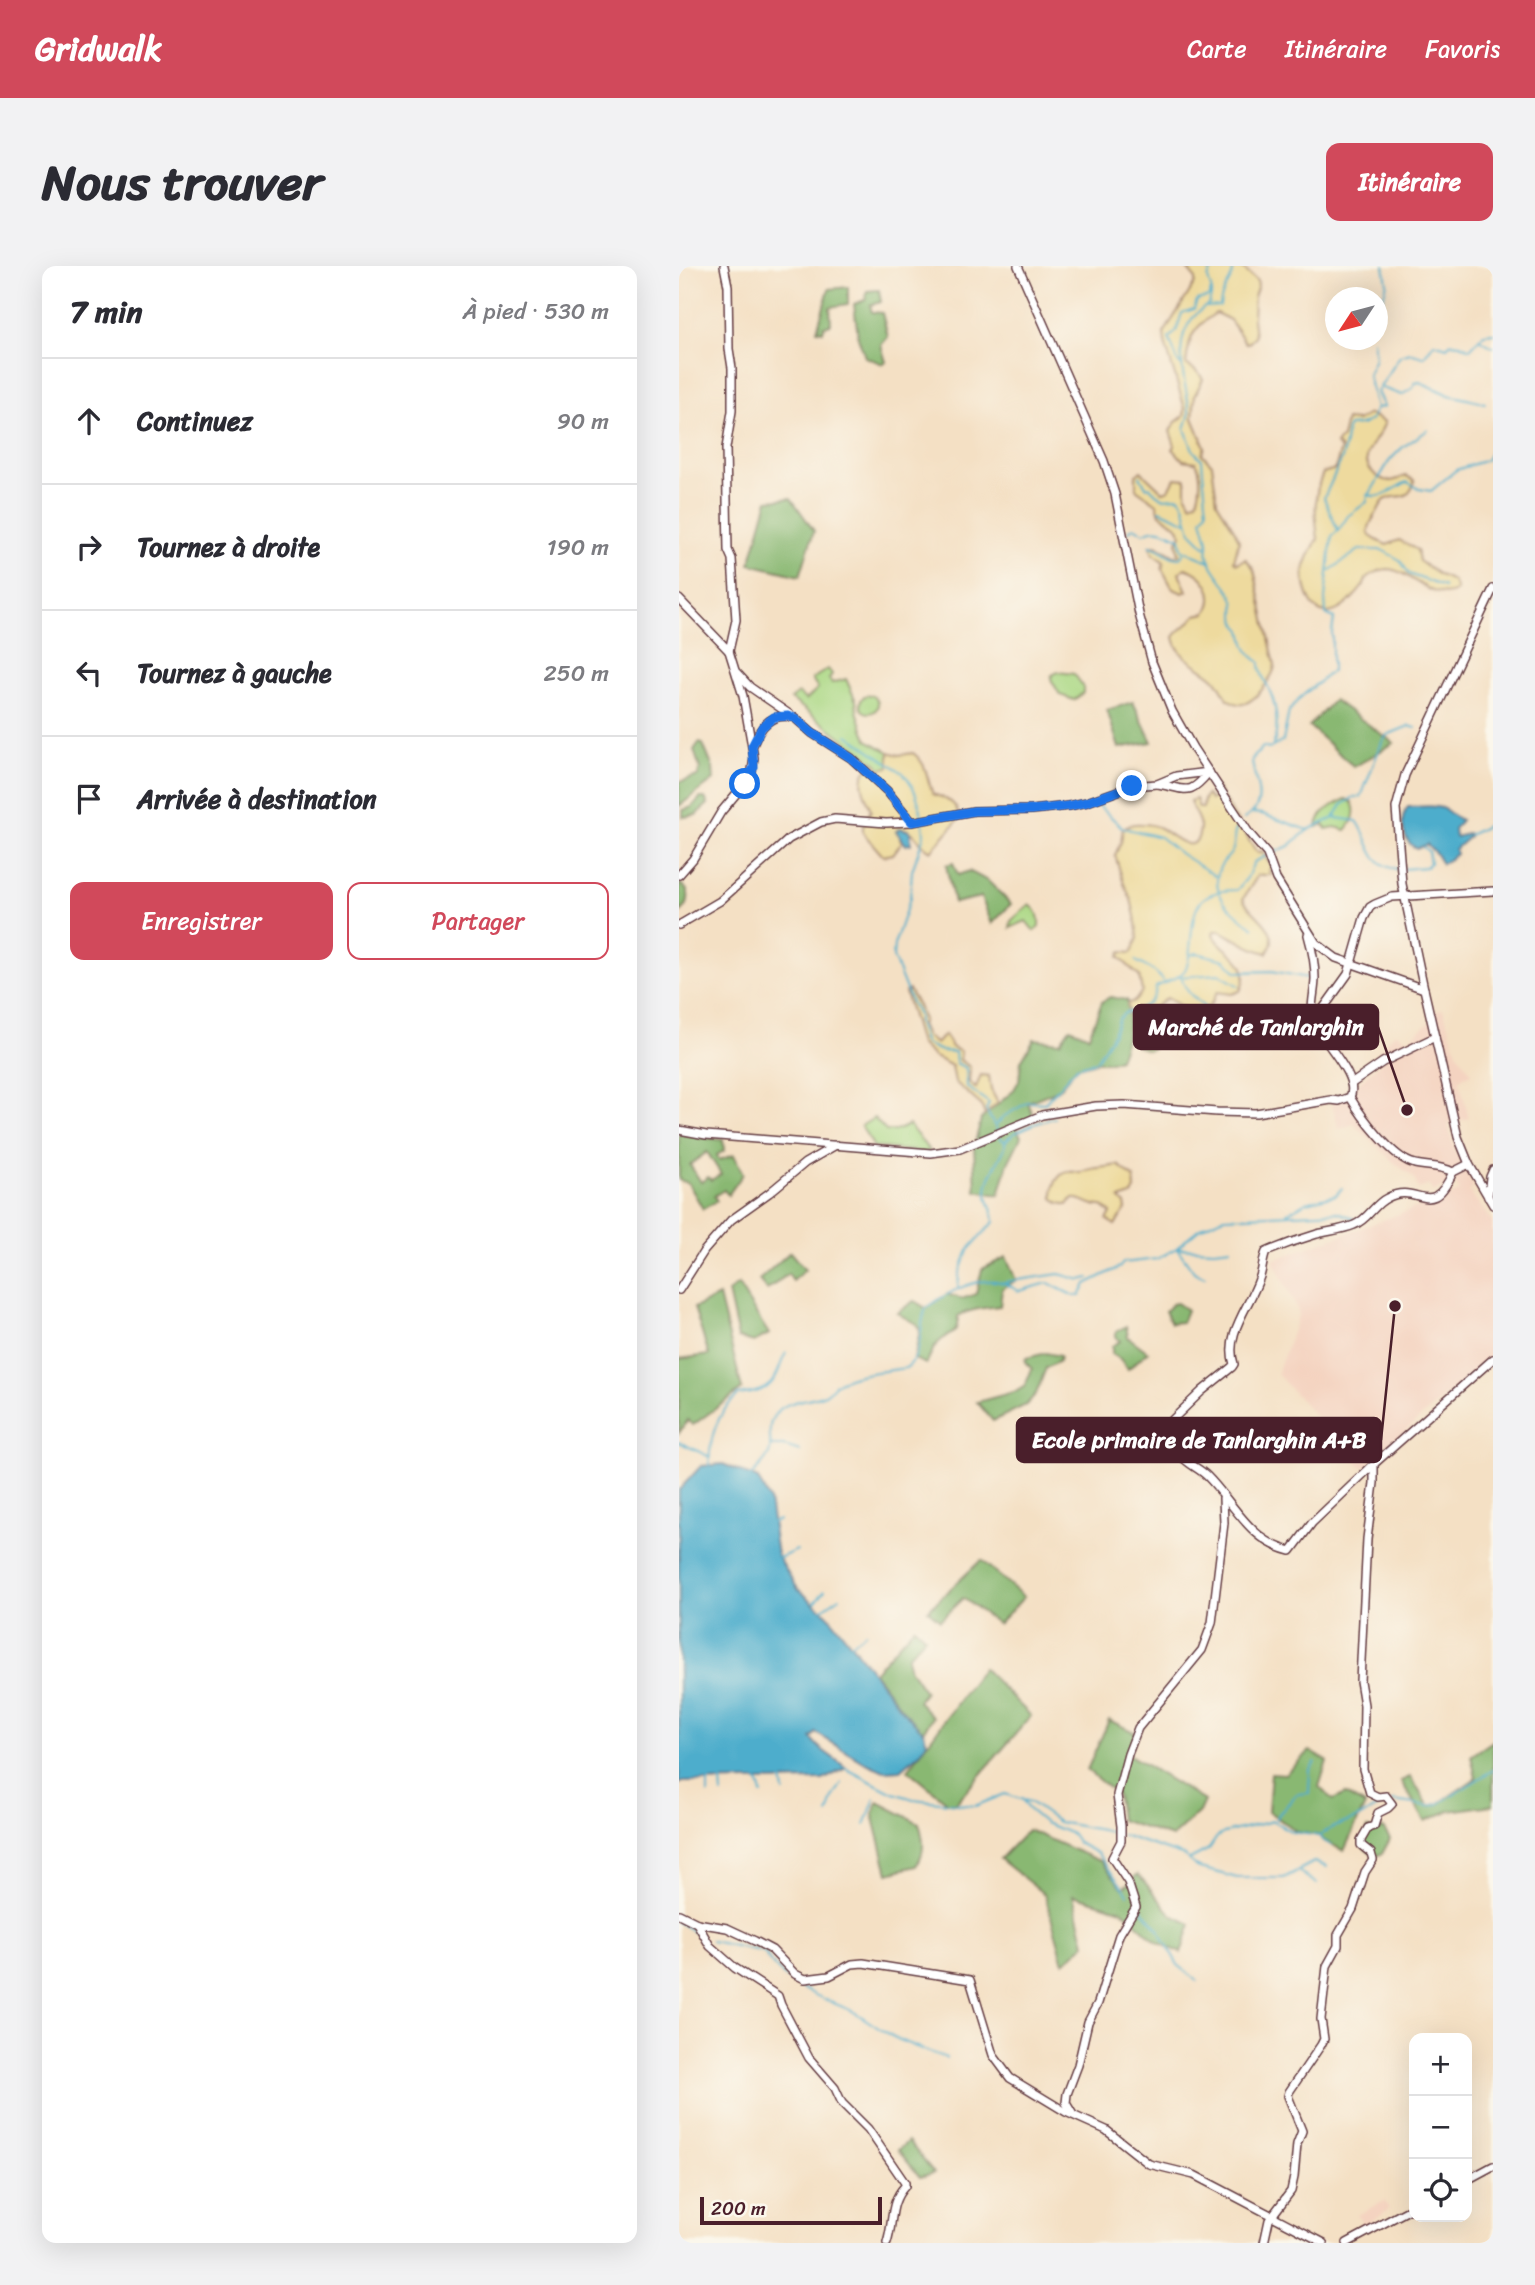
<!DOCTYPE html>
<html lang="fr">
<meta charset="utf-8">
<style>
:root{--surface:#fff;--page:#f2f2f3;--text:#2b2b33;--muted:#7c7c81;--line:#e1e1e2;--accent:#d1495b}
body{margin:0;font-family:Sriracha,sans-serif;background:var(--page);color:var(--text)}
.controls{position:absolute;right:21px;bottom:21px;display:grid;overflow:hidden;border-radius:14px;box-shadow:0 7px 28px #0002}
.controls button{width:63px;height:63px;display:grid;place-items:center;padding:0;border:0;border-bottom:2px solid var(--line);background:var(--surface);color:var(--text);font:35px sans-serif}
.compass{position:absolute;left:646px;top:21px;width:63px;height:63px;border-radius:50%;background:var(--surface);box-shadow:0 7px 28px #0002;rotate:234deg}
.scale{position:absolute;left:21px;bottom:18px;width:182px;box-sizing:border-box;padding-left:7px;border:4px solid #4a1f2b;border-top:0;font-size:19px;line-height:24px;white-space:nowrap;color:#4a1f2b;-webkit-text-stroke:5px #fbf7ec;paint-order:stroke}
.stop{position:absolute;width:21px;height:21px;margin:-16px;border:5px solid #1a73e8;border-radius:50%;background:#fff}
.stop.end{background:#1a73e8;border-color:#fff;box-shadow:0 2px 7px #0008}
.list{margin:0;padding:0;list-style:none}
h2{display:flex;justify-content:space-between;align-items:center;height:91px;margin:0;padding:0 28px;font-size:30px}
h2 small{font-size:23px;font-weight:400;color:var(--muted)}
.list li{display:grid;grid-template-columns:46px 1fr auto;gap:21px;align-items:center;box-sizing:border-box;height:126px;padding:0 28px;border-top:2px solid var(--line)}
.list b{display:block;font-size:26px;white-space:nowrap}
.list em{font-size:23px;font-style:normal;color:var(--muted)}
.actions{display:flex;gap:14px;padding:21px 28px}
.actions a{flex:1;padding:16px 0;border:2px solid var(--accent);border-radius:14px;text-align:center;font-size:24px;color:var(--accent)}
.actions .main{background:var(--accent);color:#fff}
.icon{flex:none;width:38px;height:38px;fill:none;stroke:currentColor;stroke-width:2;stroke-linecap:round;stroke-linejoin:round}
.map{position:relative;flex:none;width:814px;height:1977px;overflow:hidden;border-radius:14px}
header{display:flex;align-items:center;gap:42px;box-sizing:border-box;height:98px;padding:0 35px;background:var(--accent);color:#fff}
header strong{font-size:33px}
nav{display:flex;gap:38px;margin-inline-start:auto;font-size:24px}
.intro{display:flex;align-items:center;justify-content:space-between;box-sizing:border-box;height:168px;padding:0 42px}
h1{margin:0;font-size:49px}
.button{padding:18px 32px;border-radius:14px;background:var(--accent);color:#fff;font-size:24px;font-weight:700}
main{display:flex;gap:42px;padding:0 42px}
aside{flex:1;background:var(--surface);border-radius:14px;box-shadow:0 7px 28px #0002}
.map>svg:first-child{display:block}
.built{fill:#f4d3c0}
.green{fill:#acd885;stroke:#7b7c58;stroke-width:2}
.forest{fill:#89b872;stroke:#6a6c4e;stroke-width:2;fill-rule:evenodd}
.sand{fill:#eeda9e;stroke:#9c7c64;stroke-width:2}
.water{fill:#4dadcc;stroke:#4c667c;stroke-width:2}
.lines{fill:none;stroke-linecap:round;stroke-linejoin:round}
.stream{stroke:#4dadcc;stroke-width:2}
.minor-casing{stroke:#643c42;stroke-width:10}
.minor{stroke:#fff;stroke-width:7}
.route{stroke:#1a73e8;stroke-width:9}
.leader{fill:none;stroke:#4a1f2b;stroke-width:2.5}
.callout-dot{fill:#4a1f2b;stroke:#fbf7ec;stroke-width:2.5}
.callout{fill:#4a1f2b;stroke:#4a1f2b;stroke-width:2.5}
.callout-label{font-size:23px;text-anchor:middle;font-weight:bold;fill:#fff}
</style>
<header>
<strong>Gridwalk</strong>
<nav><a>Carte</a><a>Itinéraire</a><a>Favoris</a></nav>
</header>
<div class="intro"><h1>Nous trouver</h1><a class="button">Itinéraire</a></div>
<main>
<aside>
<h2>7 min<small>À pied · 530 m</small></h2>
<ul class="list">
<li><svg class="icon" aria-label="ahead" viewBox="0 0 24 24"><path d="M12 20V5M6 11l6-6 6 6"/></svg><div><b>Continuez</b></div><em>90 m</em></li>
<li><svg class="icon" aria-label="right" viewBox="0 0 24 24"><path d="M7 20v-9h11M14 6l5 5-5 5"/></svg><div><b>Tournez à droite</b></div><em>190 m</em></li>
<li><svg class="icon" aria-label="left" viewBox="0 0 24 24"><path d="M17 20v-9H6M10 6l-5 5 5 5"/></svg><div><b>Tournez à gauche</b></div><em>250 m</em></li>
<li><svg class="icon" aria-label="arrive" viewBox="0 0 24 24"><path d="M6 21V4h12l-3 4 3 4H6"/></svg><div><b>Arrivée à destination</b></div></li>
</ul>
<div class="actions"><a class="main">Enregistrer</a><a>Partager</a></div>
</aside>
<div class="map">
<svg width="814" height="1977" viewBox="0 0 814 1977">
<rect width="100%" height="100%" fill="#fbf7ec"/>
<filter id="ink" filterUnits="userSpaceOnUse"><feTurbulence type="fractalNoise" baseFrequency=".0143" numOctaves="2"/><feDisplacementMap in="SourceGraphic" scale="14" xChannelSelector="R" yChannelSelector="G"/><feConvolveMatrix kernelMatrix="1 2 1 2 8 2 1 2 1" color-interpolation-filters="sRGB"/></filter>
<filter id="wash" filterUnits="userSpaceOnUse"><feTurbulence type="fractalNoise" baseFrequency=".00686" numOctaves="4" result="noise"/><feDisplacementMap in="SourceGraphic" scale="28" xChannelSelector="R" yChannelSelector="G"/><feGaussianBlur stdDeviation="1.57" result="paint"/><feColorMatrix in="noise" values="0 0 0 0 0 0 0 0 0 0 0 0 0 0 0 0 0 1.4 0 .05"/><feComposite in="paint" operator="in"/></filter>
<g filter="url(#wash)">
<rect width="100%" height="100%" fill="#f4e0c4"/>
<g class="built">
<polygon points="764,743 779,789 793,807 780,814 790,852 769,858 775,883 795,922 790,925 814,957 814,1088 684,1202 598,1108 620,1047 594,994 781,926 775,915 754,927 750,919 740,923 734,911 712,894 675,858 660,863 652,834 671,831 673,822 703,796 699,787 716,766 729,774 752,754 750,746"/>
<polygon points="705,1935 710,1943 685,1960 678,1949"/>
</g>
<g class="green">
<polygon points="149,403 153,408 150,413 153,417 167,413 177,435 178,445 188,474 210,486 210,501 202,504 198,498 112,433 119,427 127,434 139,422 133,413"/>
<polygon points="379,406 395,408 404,420 404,427 395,434 381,429 372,413 373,409"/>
<circle cx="190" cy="438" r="9"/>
<path d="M667,533L673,536C678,546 674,556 667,564L656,561L647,563L645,558L638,561C639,546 654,539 667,533Z"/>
<path d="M350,639C359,643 361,653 360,661L355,665L347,655L331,662L332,655Z"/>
<polygon points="488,753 489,761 479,765 473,783 469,784 457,780 455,769 463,756"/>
<polygon points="195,852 207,865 216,865 230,859 252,887 195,881 182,860"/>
</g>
<g class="forest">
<polygon points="169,21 169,38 151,41 152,58 145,60 144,65 138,64 150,23"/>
<polygon points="200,24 202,36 191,39 193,46 203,47 209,71 202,79 207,96 204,98 186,91 179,71 175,38 186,34 188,25"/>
<polygon points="112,232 135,265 121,310 71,298 89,234"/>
<polygon points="655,434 715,477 675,501 630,460"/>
<polygon points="454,436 473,476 440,482 428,444"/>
<polygon points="20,477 24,478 34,502 35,514 0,540 0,516 19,510 21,503 15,484"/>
<polygon points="21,532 26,532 29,538 17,549 4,551 4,544 13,541"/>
<polygon points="274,597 279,609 290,605 309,615 332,638 313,658 302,631 275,637 267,599"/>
<path d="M0,617C13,624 12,639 0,647Z"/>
<path d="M431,731L448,734C451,756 448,773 440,793L432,796H417L398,801L379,824L349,836L355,852L337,860L342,871L329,897L320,929L297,925L295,881L302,853L334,825L340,815L342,795L355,773L381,776L391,762L410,770L423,736Z"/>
<path d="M0,868L44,874L45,885L38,889L40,894L55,889L64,908L49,929L45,924L35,930L38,935L24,943L9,917L0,914ZM28,886L42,908L32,914L29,911L22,916L11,899Z"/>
<polygon points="111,986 126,1004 114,1015 109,1008 88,1024 80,1014"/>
<path d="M327,991L337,1014L323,1023L321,1040C306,1042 291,1043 279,1050C278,1073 272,1064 259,1077C254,1081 251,1091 247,1098L235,1093L241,1064L237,1058L218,1047L235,1035L247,1042L268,1028L283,1033L297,1028L303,1003Z"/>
<polygon points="59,1019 90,1068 75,1076 59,1072 49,1026"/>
<polygon points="40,1030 63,1123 14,1159 9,1154 0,1167 0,1093 30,1089 15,1042"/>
<polygon points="498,1037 508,1044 503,1056 492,1057 486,1045 493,1038"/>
<polygon points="447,1060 449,1071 469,1086 449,1103 441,1093 433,1088 433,1080 441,1075 437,1071 437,1066"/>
<polygon points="367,1087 381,1090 380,1095 367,1102 357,1128 347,1139 314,1155 298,1136 338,1125 346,1120 353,1103 346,1096 347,1092"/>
<polygon points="302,1294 345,1331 319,1358 284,1332 261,1354 249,1344"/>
<polygon points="235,1361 246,1371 228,1391 231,1404 246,1426 239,1435 254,1451 244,1465 225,1446 195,1406"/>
<polygon points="304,1402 352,1450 277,1537 269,1537 229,1504"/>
<polygon points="430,1454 457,1467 449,1488 525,1535 520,1546 493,1571 441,1554 438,1529 408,1504"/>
<polygon points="814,1475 814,1539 770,1545 746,1555 722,1515 731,1511 750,1540 759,1538 797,1512 792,1490"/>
<polygon points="631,1485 648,1495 640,1521 654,1534 666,1528 686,1539 665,1585 645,1575 641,1570 618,1566 589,1545 592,1507 606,1508"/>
<path d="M199,1536L240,1557C245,1574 247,1585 237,1600L209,1607L194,1548Z"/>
<polygon points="689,1562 697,1565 704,1562 711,1573 703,1588 695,1590 682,1579"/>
<polygon points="349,1564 423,1596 444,1622 459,1608 493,1649 512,1658 502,1687 478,1676 443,1644 394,1629 406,1678 385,1697 366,1629 321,1593"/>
<polygon points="229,1875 255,1907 241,1911 219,1884"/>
</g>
<g class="sand">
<path d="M506,0H561L578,15L579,19L575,31L574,53L576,70L571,76L567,77L551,54L537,47C513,62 510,71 507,98L519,106L524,113L516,129L514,152L526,181L523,188L533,198L538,236L556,265L560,275L555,295L558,297L567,293L575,304L596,399C595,410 578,433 567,437C562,440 555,437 550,434C544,427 540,416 534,411C519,398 499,393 495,371C501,362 511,358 517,349L527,347C540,328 526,308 506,302L500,307L508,325L504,327L494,323L483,303L485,296L474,288L471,280L478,279L495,290L500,289L498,275L503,269L498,260L481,248L478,238L457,223V209L462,205L484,226L490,224L496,212L507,213V229L512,238L518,235C522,223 523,207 517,196L504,194L494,183L496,180L491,165L497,156L505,150L506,143L486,77L485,67L516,17V12Z"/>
<path d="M690,148L706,156C702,168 692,178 689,187C684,201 698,214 711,215C717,215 722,211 728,210L736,215C728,238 721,226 706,234C702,237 700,243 697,248C684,267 688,271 708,279L720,274L738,284L740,295L760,309L774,315L778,324C755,339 731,304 709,303C703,303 694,307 689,311C685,315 687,316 684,320C659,353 633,361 625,313C623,302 633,283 639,273C636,251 634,228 644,207L656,203L662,183L657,178L663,172L667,154L678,155Z"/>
<path d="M210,486L220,489L234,487C249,498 247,512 254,528C268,533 279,536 280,553L252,585C239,579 237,563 221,562V573L223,576L214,588L204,590L184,567V560L192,544C185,525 175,512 195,496L202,503L210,501Z"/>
<path d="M538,522L576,584L580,587L583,585L592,600L590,605L592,609H579L564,633C575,652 605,665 588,687C569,683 557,672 541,665H535L534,668C544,689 577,692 561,725L553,728L538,726L532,738L513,755L505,750V742L488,732L475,742L450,750L448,738L457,734L463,725L460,710L440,691L442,686L452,687L459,672L456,650L452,633L445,618L436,589L442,576L444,562C452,556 471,557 481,562C492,568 519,596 521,561C521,553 513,544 511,535L517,533L520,542H524L525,533L528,529L532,534L535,532L534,524Z"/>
<polygon points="230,724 239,740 244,754 242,758 247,770 257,778 265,769 273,781 282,786 281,794 291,801 290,816 295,821 297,822 302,809 310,810 312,824 319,837 306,849 302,839 276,816 273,800 255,791 241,778 226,726"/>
<path d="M439,899L455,912L456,923L453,929L441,933L446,938L447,943L436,959L428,954L432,947L423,940C410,941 404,931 393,933L389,939L380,937L374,932C373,913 383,902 401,907C412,901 427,902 439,899Z"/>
</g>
<g class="water">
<path d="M729,541C740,541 758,538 767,544C773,548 775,552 782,554L775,563L776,571L789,568L790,571L776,583L777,588L763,598L757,588L748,578L738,583C724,576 719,553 729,541Z"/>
<polygon points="221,562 231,565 232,578 227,579 217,565"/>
<path d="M44,1198L79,1213L90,1234L98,1289L119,1323L149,1349L225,1446L244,1465L248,1476L242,1486L222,1504L205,1505L185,1496L137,1467L132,1472C140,1485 156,1491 167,1502L144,1514L4,1516L0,1518V1224L22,1200Z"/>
</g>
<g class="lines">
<g class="stream">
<path d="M527,0L532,6L529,12L533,26L530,38C489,63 504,102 510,141V150L506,163L514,184L523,194L524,205L528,245L523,253C525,260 527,267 529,275C530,281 527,285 529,291C534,307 549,318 555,334C559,346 551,354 563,364C566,379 567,387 581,396C580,408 588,417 592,428C598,443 600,464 594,479"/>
<path d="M527,41L541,40C542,22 554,17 555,0"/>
<polyline points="698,54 708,17 705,0"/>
<polyline points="800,73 814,81"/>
<polyline points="694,74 696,92 689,109 697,142"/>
<polyline points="502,99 499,96 490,72 497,66 503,47 515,43 518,34 530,31 532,25"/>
<polyline points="703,122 723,129 734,122 736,117 741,116 770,129 806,137"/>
<polyline points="461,210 467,221 471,221 482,232 500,231 505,239 512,266 528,282"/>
<polyline points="690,229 711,194 724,181 749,164"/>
<polyline points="481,244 508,256"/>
<path d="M659,265L669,250L688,236L689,229C707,234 713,222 728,216L740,223L752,225L777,204L807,194L814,182"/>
<path d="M449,266L455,261L465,267C478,259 488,267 501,272L503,283C512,289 521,290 530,296"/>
<path d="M471,280C483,282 490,293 501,292L505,287"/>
<polyline points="650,305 680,284 703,284 721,294 730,308 765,321"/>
<path d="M169,469L224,507C236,520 239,533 243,550"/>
<polyline points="419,539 444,562 481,571 502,588 538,611"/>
<path d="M573,547C588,533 573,510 573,493L584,481L590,483L604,475L610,445L622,431L653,405V367L655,352L647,348L646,333L653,270L659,265L645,232L664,190L668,164L670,160L682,159L692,154L697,142L705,141L698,126L721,90L731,87L745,91L755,77L768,81L772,77L781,78L791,83L805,68L814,67"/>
<path d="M657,552L678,555C692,573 689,600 718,603"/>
<polyline points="565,553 573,547 583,548 629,564 655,552 663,539 674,532 682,531 703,476 708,469 730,460 737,462"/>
<polyline points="244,555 245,569 233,605 231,632 215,679 214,691 232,736 239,749 239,757 246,778 262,785 276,786 277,797 287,802 288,821 310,837 307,844 319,866"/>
<path d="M561,558C552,569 557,572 554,583C552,590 544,594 541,601C529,629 555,647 575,662"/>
<polyline points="790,569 814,557"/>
<polyline points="592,588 610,580 629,564"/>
<polyline points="724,603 747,601 751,597 749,585 744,581"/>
<polyline points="511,689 518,687 546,694 558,706 593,705 629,712"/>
<polyline points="457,695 476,706 484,714"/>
<polyline points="499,711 540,708 560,720"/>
<path d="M503,713C509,733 521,732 529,747"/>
<path d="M317,859L324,851L349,836L366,837L398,801L417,795L434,768L439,753L447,746C460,746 476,736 477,721C486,715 499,714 506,704C510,697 510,690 511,683C515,644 514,624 558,624L568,612L575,596L587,590"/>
<path d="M326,876C331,866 364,854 376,852"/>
<polyline points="608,947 627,936 657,929 663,922"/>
<path d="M526,1011L515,1006L498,982C511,968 528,957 546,951L660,946L675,953"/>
<polyline points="326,1016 380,1008 402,1014 410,1012"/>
<path d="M279,1023L280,1008L289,984L315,956C315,946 309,938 308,929C307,911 320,897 326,881V876L321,871"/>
<polyline points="0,1176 31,1191"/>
<polyline points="91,1180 105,1180 121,1185"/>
<path d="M30,1199C31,1171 37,1148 59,1129C75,1127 91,1125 98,1108C102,1100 102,1095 107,1087"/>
<path d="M71,1211C77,1204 89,1195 91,1185C93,1175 88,1164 93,1153C104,1132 128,1136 146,1128C151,1126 153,1120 158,1117C174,1107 208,1105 227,1102C245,1089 239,1060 247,1042C266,1028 300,1008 325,1017C330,1018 334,1023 340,1025L369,1017L395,1030H401L407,1018L441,1001L444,997L478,993L498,982L535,984L552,982"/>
<polyline points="91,1257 100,1254"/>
<polyline points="100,1292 118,1284"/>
<polyline points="136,1336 146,1324"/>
<polyline points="142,1344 161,1331"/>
<polyline points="172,1378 187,1366"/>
<polyline points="166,1502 212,1526 234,1533 296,1540 326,1528 351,1536 379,1556 438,1567"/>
<polyline points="103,1513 105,1526"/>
<polyline points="42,1515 43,1528"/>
<polyline points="79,1515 83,1528"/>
<polyline points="29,1528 29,1515"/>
<polyline points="343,1532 348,1542 366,1557 393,1568 399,1577 418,1587 449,1628"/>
<polyline points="714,1535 750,1540 759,1538 814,1504"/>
<polyline points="149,1548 154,1532 163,1517"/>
<polyline points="597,1554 600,1548 618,1528 630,1527 631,1503 636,1496"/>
<polyline points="186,1559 196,1532"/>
<polyline points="443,1569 506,1590 517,1601 558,1612 605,1612 635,1596 648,1601"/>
<path d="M641,1570C654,1558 668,1558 683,1550C692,1545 698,1539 709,1537"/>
<polyline points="511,1593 530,1583 538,1571 545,1567 594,1555 613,1566 641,1570 645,1575 652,1579"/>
<polyline points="619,1605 638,1618"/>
<polyline points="460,1640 478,1661 499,1699 519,1715"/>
<polyline points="0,1656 21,1670"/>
<path d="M32,1675L85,1686C101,1715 136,1730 164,1741C181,1747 196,1761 211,1769C229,1779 248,1785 267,1792"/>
</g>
</g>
</g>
<g filter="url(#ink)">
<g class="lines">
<defs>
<g id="minor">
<polyline points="339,0 425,195 436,228 460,348 473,396 493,445 514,482 570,567 588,588 597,613 637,677 657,692 745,723"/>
<polyline points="814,323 726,509 717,542 723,618 745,723 779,871 790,898 814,939"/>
<polyline points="0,333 50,385"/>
<polyline points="58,407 71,421 116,452 133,467 172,492 208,525 233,556"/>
<path d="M74,479C81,461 91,447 113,451"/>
<path d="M479,518C508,523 510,531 530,506"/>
<polyline points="0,609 14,593 42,546 72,510 75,492 64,430 50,385 57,354 53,293 49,284 47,182 53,145 53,102 50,83 49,20 45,0"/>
<polyline points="0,659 41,635 110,573 142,556 156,553 207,557 233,556 295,545 353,544 390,540 408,536 453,520 478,518 497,510 530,506"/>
<polyline points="636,754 669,708 685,652 691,641 696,638 713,631 814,625"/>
<polyline points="672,818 704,796 756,771"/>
<path d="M671,831C682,850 714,893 736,898C749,901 761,899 774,906L790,898"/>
<path d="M0,864L27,869L252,887L281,883L363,849L417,840L445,839L538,846L577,847L652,834L660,835L671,831C681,812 646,778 637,760C629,743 636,729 636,712C636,698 633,683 629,669"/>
<polyline points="809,931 811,911 814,904"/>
<polyline points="0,1024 25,985 52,954 90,927 126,897 157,879"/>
<path d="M695,1198L633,1257L612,1285C571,1276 555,1237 528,1210C519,1201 507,1198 499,1186C493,1178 492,1165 492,1155L523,1125L553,1101L555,1098C545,1068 571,1040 580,1013C584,1004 583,995 587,986C604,979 621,973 638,968C650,965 663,964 675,959C689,954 695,938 708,932C740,915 751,956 774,906"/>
<polyline points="0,1648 18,1657 48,1662 76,1675 93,1684 116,1708 126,1713 150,1710 173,1698 184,1697 291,1714 314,1789 331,1812 387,1846 427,1864 470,1898 515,1909 645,1977"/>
<path d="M18,1657L31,1680L56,1702L99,1730L102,1739L130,1792L156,1822L163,1837L189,1863L226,1917V1920C210,1937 215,1955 208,1977"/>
<polyline points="393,1847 387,1837 388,1828 399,1799 409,1756 419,1737 440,1669 457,1641 449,1616 433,1592 442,1575 442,1560 438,1529 449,1488 459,1462 523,1384 533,1357 545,1257 544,1232"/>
<polyline points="788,1914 814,1900"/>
<polyline points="585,1977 590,1954 612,1925 615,1911 618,1878 623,1865 609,1830 610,1826 642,1779 645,1773 642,1753 648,1700 659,1680 659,1669 674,1643 686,1606 694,1594 692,1587 682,1579 682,1574 689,1562 695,1560 699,1547 709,1542 713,1538 707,1530 699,1531 691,1527 684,1503 685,1439 681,1415 688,1273 695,1217 695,1198 814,1093"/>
<polyline points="668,1977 735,1941"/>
</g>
</defs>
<use href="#minor" class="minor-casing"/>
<use href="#minor" class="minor"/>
</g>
</g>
<g class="lines" filter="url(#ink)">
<polyline class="route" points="66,518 75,501 73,480 83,461 95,451 109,450 116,452 133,467 172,492 208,525 233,556 295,545 353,544 390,540 408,536 453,520"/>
</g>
<path class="leader" d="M728 844L699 761M716 1040L702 1174"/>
<g class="callout-dot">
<circle cx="728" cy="844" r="7"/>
<circle cx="716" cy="1040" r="7"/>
</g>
<g class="callout">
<rect x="455" y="739" width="244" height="44" rx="7"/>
<rect x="338" y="1152" width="364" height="44" rx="7"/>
</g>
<g class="callout-label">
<text x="577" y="769">Marché de Tanlarghin</text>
<text x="520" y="1182">Ecole primaire de Tanlarghin A+B</text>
</g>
</svg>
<div class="controls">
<button>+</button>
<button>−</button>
<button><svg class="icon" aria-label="locate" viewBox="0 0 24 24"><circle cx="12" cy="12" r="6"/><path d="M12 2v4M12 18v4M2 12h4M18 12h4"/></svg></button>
</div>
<svg class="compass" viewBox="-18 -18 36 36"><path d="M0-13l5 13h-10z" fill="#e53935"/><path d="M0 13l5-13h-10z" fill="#7c7c81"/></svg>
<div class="scale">200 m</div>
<div class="stop" style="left:66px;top:518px"></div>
<div class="stop end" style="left:453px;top:520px"></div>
</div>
</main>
